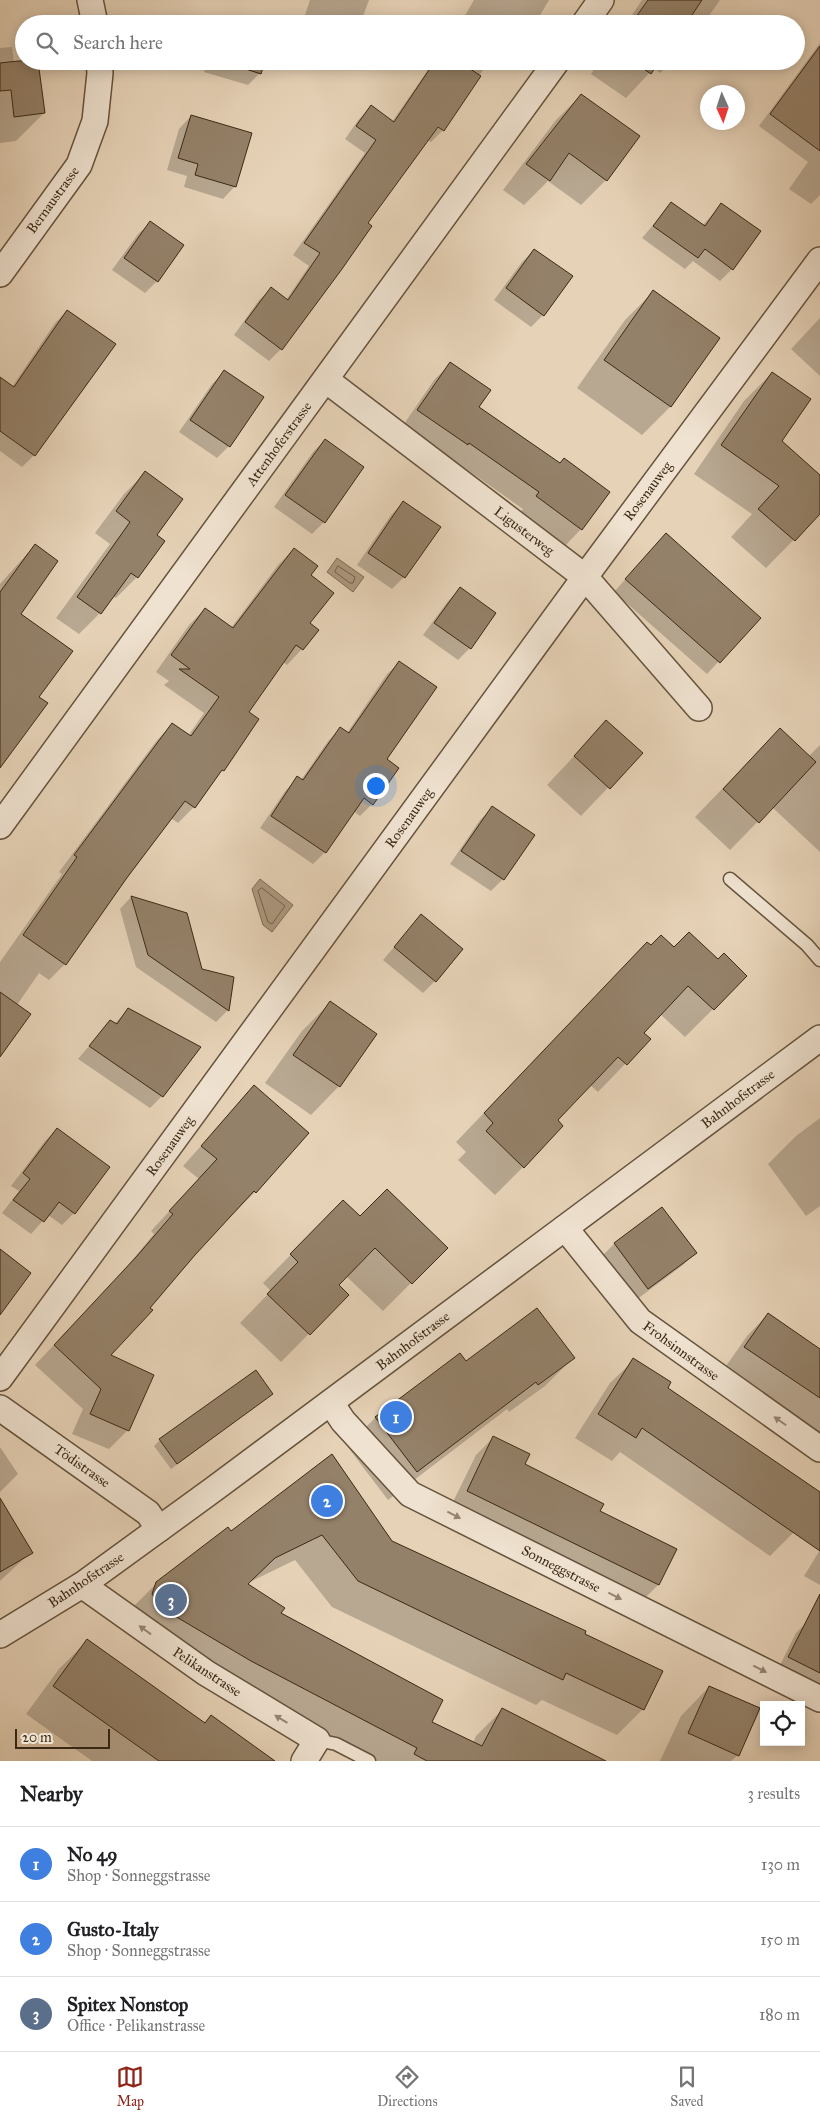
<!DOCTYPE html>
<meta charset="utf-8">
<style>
:root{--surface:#fff;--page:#f6f6f6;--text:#202124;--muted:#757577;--line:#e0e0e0;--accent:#8f2418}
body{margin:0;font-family:"IM FELL Great Primer",serif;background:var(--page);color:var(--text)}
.controls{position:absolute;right:15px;bottom:15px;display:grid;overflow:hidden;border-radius:0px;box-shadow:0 2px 12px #0003}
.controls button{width:45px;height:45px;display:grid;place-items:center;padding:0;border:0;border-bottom:1px solid var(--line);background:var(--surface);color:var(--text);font:25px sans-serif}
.compass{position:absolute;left:700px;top:85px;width:45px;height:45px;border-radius:50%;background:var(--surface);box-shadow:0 2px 12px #0003;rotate:177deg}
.scale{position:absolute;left:15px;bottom:12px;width:95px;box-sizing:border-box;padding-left:5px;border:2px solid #3c2914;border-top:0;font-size:14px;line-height:18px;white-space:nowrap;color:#3c2914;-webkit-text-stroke:4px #efe2d0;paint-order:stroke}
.you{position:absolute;left:375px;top:785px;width:18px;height:18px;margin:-12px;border:4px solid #fff;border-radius:50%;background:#1a73e8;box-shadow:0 0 0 8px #1a73e833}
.badge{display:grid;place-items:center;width:32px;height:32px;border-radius:50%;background:var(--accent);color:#fff;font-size:16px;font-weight:700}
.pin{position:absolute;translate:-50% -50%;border:2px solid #fff;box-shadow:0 1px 5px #0006}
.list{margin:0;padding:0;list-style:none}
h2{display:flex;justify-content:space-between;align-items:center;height:65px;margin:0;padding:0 20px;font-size:21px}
h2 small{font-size:16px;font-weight:400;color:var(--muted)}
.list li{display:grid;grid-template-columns:32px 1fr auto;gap:15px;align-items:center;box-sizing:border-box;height:75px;padding:0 20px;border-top:1px solid var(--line)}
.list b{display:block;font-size:19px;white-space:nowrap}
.list p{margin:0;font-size:16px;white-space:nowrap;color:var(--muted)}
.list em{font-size:16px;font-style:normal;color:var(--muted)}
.icon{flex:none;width:28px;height:28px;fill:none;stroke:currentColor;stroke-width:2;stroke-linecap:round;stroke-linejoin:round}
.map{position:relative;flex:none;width:820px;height:1761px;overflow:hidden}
.search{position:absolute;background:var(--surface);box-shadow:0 2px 12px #0003;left:15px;right:15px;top:15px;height:55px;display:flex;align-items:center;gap:12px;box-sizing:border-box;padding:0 18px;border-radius:28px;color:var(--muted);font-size:19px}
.sheet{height:290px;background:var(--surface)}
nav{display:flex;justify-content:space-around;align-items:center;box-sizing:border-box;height:70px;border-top:1px solid var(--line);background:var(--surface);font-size:14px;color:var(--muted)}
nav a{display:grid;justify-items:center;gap:2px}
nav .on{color:var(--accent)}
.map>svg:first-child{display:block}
.water{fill:#ac9980;stroke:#7f6c55}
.shadow{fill:#0003}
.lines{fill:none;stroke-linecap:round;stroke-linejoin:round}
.shore{stroke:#74614a;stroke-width:1}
.building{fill:#948169;stroke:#3c2914}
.service-casing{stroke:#66533d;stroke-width:15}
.minor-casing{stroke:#66533d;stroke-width:28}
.service{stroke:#efe2d0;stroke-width:12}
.minor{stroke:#efe2d0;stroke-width:25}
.oneway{fill:#968672}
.labels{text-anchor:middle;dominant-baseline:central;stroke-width:4;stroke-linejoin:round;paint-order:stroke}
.street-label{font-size:14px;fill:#3c2914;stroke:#efe2d0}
</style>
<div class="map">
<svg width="820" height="1761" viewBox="0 0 820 1761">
<rect width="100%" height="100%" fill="#e6d2b7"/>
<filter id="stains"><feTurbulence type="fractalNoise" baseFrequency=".004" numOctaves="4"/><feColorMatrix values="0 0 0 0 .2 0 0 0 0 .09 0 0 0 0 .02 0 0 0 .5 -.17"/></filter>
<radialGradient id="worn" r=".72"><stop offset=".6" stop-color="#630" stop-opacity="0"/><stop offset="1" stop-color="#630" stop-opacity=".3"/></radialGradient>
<g class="water">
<polygon points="337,558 364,577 353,592 327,572"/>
<polygon points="260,879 293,905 272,932 263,925 252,889"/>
</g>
<g class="shadow">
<polygon points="310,0 369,0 360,24 302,24"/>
<polygon points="474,0 549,0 535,24 460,24"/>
<polygon points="642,0 720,0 703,24 626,24"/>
<polygon points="229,18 248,24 223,24"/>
<polygon points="820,43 820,195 811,204 789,189 808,162 759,126"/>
<polygon points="12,47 14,63 44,113 16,141 0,143 0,48"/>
<polygon points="207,61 264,61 260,73 248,85 204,72"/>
<polygon points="434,61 489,61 443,130 431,142 427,140 366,224 281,349 269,361 234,335 259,300 271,289 286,300 309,266 293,255 365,153 345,139 359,119 371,107 392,122"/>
<polygon points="600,61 672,61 660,73 654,68 626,98 591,74"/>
<polygon points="581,95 606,180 581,205 548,181 524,205 503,190 556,120"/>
<polygon points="191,116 235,186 223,199 184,187 187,176 167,170 179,129"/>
<polygon points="671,204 702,226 722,204 732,269 720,281 693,261 685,269 642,238"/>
<polygon points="150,223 182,245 157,281 145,293 112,270 138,234"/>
<polygon points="534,250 543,315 531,327 494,300 522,262"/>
<polygon points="653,292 718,338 670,407 642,435 577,388 625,320"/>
<polygon points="67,311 34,455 22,467 0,451 0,380 12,387 55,323"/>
<polygon points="820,318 820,376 791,349"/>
<polygon points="450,364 477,407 581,529 565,546 520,513 523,509 452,459 451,461 402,427 434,380"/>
<polygon points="224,372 229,446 217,458 179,432 212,384"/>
<polygon points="772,373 780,441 820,477 820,513 766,568 731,537 752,514 694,474 744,401"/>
<polygon points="325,440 362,467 324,522 312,534 274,507 313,452"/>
<polygon points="145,473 155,536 137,577 116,598 113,596 100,613 79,634 56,618 110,544 95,533 124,494"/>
<polygon points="403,503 404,577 392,589 357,565 391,515"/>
<polygon points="35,545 17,613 38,698 0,766 0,584"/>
<polygon points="654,547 759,618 707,674 614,592"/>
<polygon points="294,549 309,575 308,623 302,649 287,665 283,662 248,712 194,807 178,823 171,818 65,964 49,980 39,973 17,1005 0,1055 0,962 62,874 59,872 157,740 173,724 188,736 204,713 164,685 169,681 156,672 189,625 205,609 231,628 278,565"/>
<polygon points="460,589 470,648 458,660 423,635 448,601"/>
<polygon points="399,663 385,760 372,804 360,816 353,811 325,852 313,864 260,828 286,790 298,778 301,780 328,741 340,729 347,733 387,674"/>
<polygon points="606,722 641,753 581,816 547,785"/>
<polygon points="780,729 809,756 820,745 820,852 772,807 730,850 695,817"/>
<polygon points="492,808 503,879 491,891 450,864 480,820"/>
<polygon points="131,897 201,970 233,978 228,1010 216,1022 136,967 120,909"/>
<polygon points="421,916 435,981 423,993 383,960"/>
<polygon points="651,947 674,949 718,961 713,1009 685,1037 660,1014 642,1033 649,1039 598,1092 590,1085 556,1121 523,1167 495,1195 458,1160 466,1152 456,1142 619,972"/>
<polygon points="330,1003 376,1035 339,1086 311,1115 265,1083 302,1031"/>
<polygon points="128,1010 162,1096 150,1108 78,1059 110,1021 114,1024"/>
<polygon points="254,1087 255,1192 236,1211 234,1210 194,1254 108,1356 128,1430 109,1449 72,1434 83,1409 35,1365 118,1277 154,1234 151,1231 199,1179 183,1166"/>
<polygon points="820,1118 820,1206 806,1216 768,1164 796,1136"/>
<polygon points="57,1129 74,1213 62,1225 48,1215 31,1234 2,1213 19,1191 11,1186 45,1141"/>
<polygon points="360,1218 446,1248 383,1311 346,1276 337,1285 347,1295 281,1362 240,1323 271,1291 263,1283 315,1230"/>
<polygon points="615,1243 695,1253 683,1265 636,1300 603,1255"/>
<polygon points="768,1314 820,1351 820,1433 724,1369 747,1336"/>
<polygon points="459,1354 466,1363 573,1358 545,1386 509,1412 507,1409 388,1500 347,1446 375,1418"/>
<polygon points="634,1360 666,1388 820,1494 793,1533 770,1556 620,1452 612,1461 575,1438 610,1383"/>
<polygon points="272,1394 171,1469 154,1446 160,1440"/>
<polygon points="493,1438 524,1464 599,1512 658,1585 641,1602 450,1508 476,1455"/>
<polygon points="0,1447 18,1474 0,1492"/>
<polygon points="332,1456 392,1542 583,1634 643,1709 617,1735 542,1700 536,1705 332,1607 295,1560 246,1584 279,1614 430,1722 473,1743 476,1736 502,1710 584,1761 366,1761 130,1610 157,1583 231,1533"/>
<polygon points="0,1519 31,1552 0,1581"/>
<polygon points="820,1550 820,1585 804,1576"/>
<polygon points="807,1622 820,1628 820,1690 778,1669 796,1633"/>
<polygon points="87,1641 203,1724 211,1717 250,1761 92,1761 26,1714 59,1669"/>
<polygon points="709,1687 738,1755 731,1761 660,1761 681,1716"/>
</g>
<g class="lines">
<g class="shore">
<polygon points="338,566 355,577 353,583 350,583 335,572"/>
<polygon points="262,888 285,906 272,924 268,922 258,891"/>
</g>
</g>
<g class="building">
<polygon points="648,0 702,0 686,24 631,24"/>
<polygon points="820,46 820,151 770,114"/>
<polygon points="18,61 38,61 45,113 14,117 11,90 0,91 0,63"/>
<polygon points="221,61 265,61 261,74"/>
<polygon points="435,61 458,61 481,76 444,131 438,127 368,223 372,226 342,269 282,350 245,322 271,287 288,300 320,253 304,243 376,140 356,126 371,105 394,122"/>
<polygon points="632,61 660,61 651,74"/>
<polygon points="581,94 640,136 607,181 569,153 550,181 526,164"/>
<polygon points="191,115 252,133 236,187 195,175 198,164 178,158"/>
<polygon points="671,202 705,226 721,203 761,231 733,270 705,249 698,258 653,226"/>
<polygon points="150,221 184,245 158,282 124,258"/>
<polygon points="534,249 573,276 544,316 506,288"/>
<polygon points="653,290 720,338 671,407 604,360"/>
<polygon points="67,310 116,344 35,456 0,431 0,377 14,387"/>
<polygon points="450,362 491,390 479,407 560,463 564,458 610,492 582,530 536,496 539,492 469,443 468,445 417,410"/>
<polygon points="224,370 264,397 230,447 190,420"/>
<polygon points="772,372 811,399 782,441 820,475 820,514 795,541 758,509 779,486 721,445"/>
<polygon points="325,439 364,467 325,523 285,495"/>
<polygon points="145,471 183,499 157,535 165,541 138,578 131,573 101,614 77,597 130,522 116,511"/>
<polygon points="403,501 441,527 405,578 368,553"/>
<polygon points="666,533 761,618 720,663 625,579"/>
<polygon points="35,544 58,561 21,614 73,651 39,697 48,703 0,768 0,592"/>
<polygon points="294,548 318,566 311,575 334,593 310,623 319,630 303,650 296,645 249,712 259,719 224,771 222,770 195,808 185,801 126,879 66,965 23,935 77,857 74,855 172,723 191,736 219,697 179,669 190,669 171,655 205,608 233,628"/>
<polygon points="460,587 496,613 471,649 434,623"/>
<polygon points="399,661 437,687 387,759 399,768 373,805 364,798 326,853 271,816 297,776 303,780 340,727 349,733"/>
<polygon points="606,720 643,753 610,789 574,756"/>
<polygon points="780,728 816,762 759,823 723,789"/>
<polygon points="492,806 535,835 504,880 461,851"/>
<polygon points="131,896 187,913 202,969 234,977 229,1011 148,955"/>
<polygon points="421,914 463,949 436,982 394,947"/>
<polygon points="689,932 718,959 724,953 747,976 714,1010 688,986 644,1033 651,1039 627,1065 618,1057 558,1120 563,1126 524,1168 486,1131 493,1123 484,1113 647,942 651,945 661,935 674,947"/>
<polygon points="0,992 31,1014 0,1057"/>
<polygon points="330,1001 377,1034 340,1087 293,1055"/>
<polygon points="128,1008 201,1047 163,1097 89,1046 110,1020 117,1024"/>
<polygon points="254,1085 309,1133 256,1193 254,1191 195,1255 150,1308 153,1310 111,1355 154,1375 129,1431 90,1414 101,1389 54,1345 137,1256 173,1214 169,1211 217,1159 201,1146"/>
<polygon points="57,1128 110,1167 75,1214 59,1202 44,1222 13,1200 30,1179 23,1173"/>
<polygon points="387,1189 448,1248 412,1284 375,1248 339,1285 349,1295 310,1335 267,1294 298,1262 290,1254 343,1200 360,1216"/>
<polygon points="662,1207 697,1253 648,1289 614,1243"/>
<polygon points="0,1249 31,1273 0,1315"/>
<polygon points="537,1308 575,1358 538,1385 536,1382 417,1472 375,1417 460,1353 466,1361"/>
<polygon points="768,1313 820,1349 820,1398 744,1347"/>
<polygon points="633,1358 671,1382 668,1388 820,1492 820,1551 642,1428 636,1438 598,1414"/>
<polygon points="256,1370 273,1394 177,1464 159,1439"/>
<polygon points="493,1436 530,1454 525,1464 604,1504 600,1511 677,1549 659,1585 467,1491"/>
<polygon points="332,1454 392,1541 586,1631 585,1634 663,1671 644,1710 566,1673 563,1680 358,1581 322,1535 275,1558 248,1584 285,1608 281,1613 443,1700 432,1722 482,1746 502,1708 606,1761 427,1761 414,1754 417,1748 251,1661 163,1609 152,1594 156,1582 228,1527 231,1531"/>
<polygon points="0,1498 33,1553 0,1572"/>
<polygon points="820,1594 820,1673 788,1657"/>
<polygon points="87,1639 205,1723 211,1715 275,1761 159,1761 53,1686"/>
<polygon points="709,1686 760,1708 739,1756 688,1733"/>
</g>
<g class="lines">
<defs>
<g id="service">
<polyline points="730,879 807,945 820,960"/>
<polyline points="317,1740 336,1744 369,1761"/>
</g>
<g id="minor">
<polyline points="90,0 95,24"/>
<polyline points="584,24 601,0"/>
<polyline points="0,274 79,165 95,121 100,73 99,61"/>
<polyline points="326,380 585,577 699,708"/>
<polyline points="0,826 557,61"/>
<polyline points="565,1228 640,1321 820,1449"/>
<polyline points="0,1378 593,566 820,260"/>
<polyline points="331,1403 343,1421 410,1494 820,1699"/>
<polyline points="0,1408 148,1513 159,1529"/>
<polyline points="82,1585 206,1673 317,1740 304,1761"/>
<polyline points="0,1635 82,1585 214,1489 820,1038"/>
</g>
</defs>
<use href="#service" class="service-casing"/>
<use href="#minor" class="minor-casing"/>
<use href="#service" class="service"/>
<use href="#minor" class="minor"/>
</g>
<defs><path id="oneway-solid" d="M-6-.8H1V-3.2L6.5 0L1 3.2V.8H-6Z" transform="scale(1.25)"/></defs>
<g class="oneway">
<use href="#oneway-solid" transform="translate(780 1421) rotate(-145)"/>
<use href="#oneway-solid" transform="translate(454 1515) rotate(27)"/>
<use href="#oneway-solid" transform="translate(615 1596) rotate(27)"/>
<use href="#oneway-solid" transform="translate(145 1630) rotate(-144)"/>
<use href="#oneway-solid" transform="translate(760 1669) rotate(27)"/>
<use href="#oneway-solid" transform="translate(281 1719) rotate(-149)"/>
</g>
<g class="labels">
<g class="street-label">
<text transform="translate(53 200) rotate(-54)">Bernaustrasse</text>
<text transform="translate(279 444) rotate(-54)">Attenhoferstrasse</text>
<text transform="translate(648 491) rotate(-53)">Rosenauweg</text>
<text transform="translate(524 531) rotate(37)">Ligusterweg</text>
<text transform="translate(409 818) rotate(-54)">Rosenauweg</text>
<text transform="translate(738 1099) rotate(-37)">Bahnhofstrasse</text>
<text transform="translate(170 1146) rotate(-54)">Rosenauweg</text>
<text transform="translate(413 1341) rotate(-37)">Bahnhofstrasse</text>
<text transform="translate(681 1351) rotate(36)">Frohsinnstrasse</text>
<text transform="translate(82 1466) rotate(35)">Tödistrasse</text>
<text transform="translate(561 1569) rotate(27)">Sonneggstrasse</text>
<text transform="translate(86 1580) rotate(-34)">Bahnhofstrasse</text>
<text transform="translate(207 1672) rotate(33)">Pelikanstrasse</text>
</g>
</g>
<rect width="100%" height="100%" filter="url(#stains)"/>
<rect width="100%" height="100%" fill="url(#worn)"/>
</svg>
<div class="controls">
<button><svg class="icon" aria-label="locate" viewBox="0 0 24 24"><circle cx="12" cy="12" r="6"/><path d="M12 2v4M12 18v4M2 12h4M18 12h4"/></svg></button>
</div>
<svg class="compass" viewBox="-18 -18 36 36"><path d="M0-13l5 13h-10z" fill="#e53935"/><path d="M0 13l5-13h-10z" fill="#757577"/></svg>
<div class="scale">20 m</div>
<div class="you"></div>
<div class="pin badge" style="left:396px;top:1417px;background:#3f7fe0">1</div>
<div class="pin badge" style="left:327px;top:1501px;background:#3f7fe0">2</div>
<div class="pin badge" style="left:171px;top:1600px;background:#5c6f8a">3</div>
<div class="search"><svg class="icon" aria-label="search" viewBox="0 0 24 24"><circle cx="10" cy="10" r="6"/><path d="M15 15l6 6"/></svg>Search here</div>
</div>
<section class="sheet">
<h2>Nearby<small>3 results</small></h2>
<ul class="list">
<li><span class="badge" style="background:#3f7fe0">1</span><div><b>No 49</b><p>Shop · Sonneggstrasse</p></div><em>130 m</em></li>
<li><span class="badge" style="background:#3f7fe0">2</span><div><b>Gusto-Italy</b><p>Shop · Sonneggstrasse</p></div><em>150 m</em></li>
<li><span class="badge" style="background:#5c6f8a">3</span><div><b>Spitex Nonstop</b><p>Office · Pelikanstrasse</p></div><em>180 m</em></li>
</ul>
</section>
<nav>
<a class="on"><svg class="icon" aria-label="map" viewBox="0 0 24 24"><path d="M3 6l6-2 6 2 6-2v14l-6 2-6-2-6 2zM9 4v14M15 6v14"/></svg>Map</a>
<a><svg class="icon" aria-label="directions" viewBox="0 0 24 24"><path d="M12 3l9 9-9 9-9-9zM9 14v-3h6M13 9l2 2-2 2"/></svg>Directions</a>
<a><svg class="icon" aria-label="saved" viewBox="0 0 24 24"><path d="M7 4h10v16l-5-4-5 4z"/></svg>Saved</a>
</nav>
